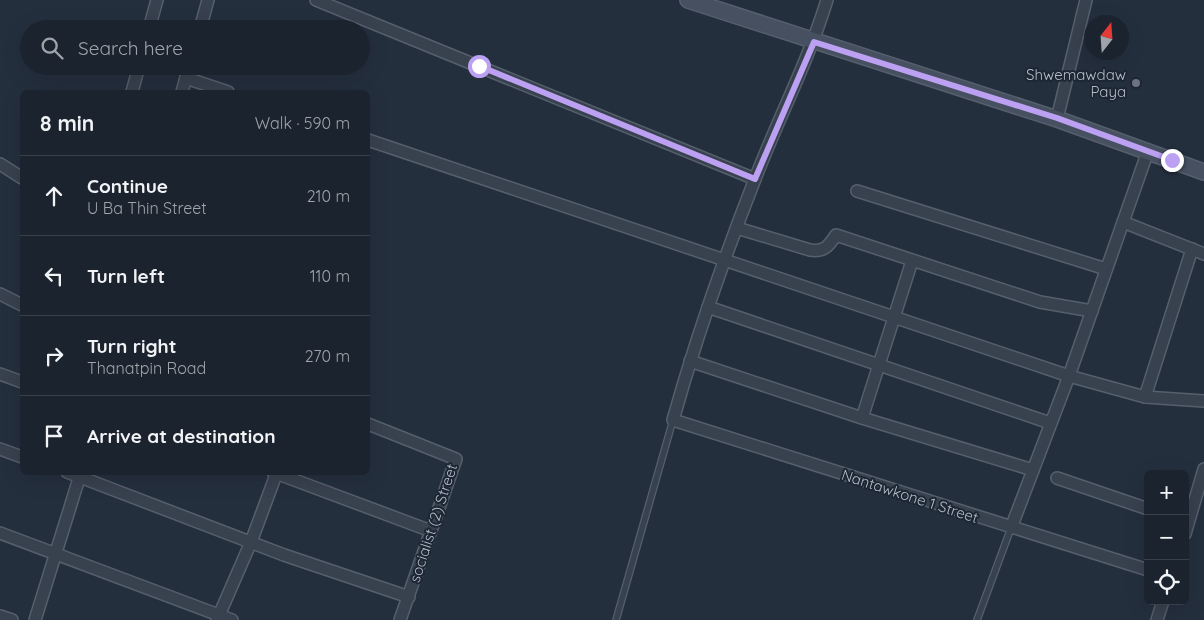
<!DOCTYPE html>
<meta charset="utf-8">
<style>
:root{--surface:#1b232e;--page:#282f3a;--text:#f1f3f6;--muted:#a0a4aa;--line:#39404a}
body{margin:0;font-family:Quicksand,sans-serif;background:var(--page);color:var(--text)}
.controls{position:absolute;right:15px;bottom:15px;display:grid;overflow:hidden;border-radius:8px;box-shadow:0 5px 20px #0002}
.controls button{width:45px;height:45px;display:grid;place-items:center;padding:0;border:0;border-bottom:1px solid var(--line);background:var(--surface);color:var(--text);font:25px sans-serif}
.compass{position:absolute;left:1084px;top:15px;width:45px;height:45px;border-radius:50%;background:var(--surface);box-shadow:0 5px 20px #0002;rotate:17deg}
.stop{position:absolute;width:15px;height:15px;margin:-11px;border:4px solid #bca0f2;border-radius:50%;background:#fff}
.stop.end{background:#bca0f2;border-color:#fff;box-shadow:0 1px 5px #0008}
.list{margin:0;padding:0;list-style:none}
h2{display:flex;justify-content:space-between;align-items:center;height:65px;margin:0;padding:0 20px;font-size:21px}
h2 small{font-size:16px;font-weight:400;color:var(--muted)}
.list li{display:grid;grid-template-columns:32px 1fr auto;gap:15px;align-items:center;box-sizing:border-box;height:80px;padding:0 20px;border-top:1px solid var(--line)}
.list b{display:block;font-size:19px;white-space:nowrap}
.list p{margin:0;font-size:16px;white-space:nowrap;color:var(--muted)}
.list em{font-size:16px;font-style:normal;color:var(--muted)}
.icon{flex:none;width:28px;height:28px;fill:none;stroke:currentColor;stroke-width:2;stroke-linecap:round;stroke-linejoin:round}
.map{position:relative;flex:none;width:1204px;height:620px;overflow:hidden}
.search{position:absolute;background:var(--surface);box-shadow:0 5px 20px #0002;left:20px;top:20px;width:350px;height:55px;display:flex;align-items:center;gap:12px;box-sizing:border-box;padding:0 18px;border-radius:28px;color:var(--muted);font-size:19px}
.panel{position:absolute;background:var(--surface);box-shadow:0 5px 20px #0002;left:20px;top:90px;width:350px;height:385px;border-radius:8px}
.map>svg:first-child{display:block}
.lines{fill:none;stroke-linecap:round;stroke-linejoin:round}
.service-casing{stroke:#565f6c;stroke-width:8}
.minor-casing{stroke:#565f6c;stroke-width:14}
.secondary-casing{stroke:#565f6c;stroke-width:18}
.service{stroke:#38414e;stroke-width:5.5}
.minor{stroke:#38414e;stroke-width:11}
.secondary{stroke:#465061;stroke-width:15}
.route{stroke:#bca0f2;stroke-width:6}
.worship-dot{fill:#6b7280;stroke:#1d2633;stroke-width:2}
.labels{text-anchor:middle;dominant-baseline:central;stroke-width:4;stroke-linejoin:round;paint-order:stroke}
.poi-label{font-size:15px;fill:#b4bcc9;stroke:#1d2633;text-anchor:end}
.street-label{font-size:15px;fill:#b4bcc9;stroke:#1d2633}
</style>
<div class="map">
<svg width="1204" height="620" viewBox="0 0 1204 620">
<rect width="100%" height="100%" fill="#242f3e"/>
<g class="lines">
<defs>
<g id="service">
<polyline points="616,620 673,420"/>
<polyline points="977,620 1011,528"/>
</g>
<g id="minor">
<polyline points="316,0 755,179"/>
<path d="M827,0C808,62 778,119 755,179C724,258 696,338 673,420L1148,570"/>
<polyline points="149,29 157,0"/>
<polyline points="200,29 208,0"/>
<polyline points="186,78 228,92"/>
<polyline points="132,92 139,66"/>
<polyline points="182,92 189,66"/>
<polyline points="1057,119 1086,0"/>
<polyline points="368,140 1069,376 1145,397 1204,401"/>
<polyline points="0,164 22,178"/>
<polyline points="857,191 1106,269"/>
<polyline points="1123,222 1204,254"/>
<path d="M737,228L810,250C824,252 828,247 836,235L1040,302L1092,311"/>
<polyline points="0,294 22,305"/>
<polyline points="708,307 1050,423"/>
<polyline points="690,361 862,418 1033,470"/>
<polyline points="0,374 22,382"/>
<polyline points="1145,397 1192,249"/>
<polyline points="862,418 912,261"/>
<polyline points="368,424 456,459 400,620"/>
<polyline points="0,449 22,457"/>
<polyline points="67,472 284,555 409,597"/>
<polyline points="273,472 431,531"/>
<polyline points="1057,478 1148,509"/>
<polyline points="1011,528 1069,376 1148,151"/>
<polyline points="0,533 232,620"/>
<polyline points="1185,534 1204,469"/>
<polyline points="0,616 12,620"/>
<polyline points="35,620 81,472"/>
<polyline points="217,620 251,542 277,472"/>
<polyline points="1157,620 1163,601"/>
</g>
<polyline id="secondary" points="688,0 1057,119 1204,172"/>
</defs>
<use href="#service" class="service-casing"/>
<use href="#minor" class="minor-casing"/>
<use href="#secondary" class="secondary-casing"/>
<use href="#service" class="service"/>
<use href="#minor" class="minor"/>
<use href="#secondary" class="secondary"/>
</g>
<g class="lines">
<polyline class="route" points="479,66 755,179 814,42 1057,118 1172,160"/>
</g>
<circle class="worship-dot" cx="1136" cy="83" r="5"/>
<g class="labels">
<g class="poi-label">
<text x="1126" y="74">Shwemawdaw<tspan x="1126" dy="17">Paya</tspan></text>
</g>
<g class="street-label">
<text transform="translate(910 496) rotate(18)">Nantawkone 1 Street</text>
<text transform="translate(433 523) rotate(-72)">socialist (2) Street</text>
</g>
</g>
</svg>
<div class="controls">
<button>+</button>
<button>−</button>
<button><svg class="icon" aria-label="locate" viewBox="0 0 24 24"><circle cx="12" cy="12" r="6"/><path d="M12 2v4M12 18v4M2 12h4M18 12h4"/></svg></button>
</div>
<svg class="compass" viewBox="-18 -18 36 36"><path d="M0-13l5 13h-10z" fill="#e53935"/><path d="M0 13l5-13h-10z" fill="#a0a4aa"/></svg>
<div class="stop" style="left:479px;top:66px"></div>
<div class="stop end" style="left:1172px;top:160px"></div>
<div class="search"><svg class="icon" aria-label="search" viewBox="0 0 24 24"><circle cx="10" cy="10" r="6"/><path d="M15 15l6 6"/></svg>Search here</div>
<section class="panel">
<h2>8 min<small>Walk · 590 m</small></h2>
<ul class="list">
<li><svg class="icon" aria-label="ahead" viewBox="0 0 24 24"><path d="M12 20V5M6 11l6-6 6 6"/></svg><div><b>Continue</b><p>U Ba Thin Street</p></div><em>210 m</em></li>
<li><svg class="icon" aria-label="left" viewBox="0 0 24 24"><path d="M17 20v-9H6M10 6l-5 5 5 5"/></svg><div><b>Turn left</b></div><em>110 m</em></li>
<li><svg class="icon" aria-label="right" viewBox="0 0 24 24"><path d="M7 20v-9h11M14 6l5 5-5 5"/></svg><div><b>Turn right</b><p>Thanatpin Road</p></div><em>270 m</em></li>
<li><svg class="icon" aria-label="arrive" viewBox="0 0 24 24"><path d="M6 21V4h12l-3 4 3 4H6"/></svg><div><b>Arrive at destination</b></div></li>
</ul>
</section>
</div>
